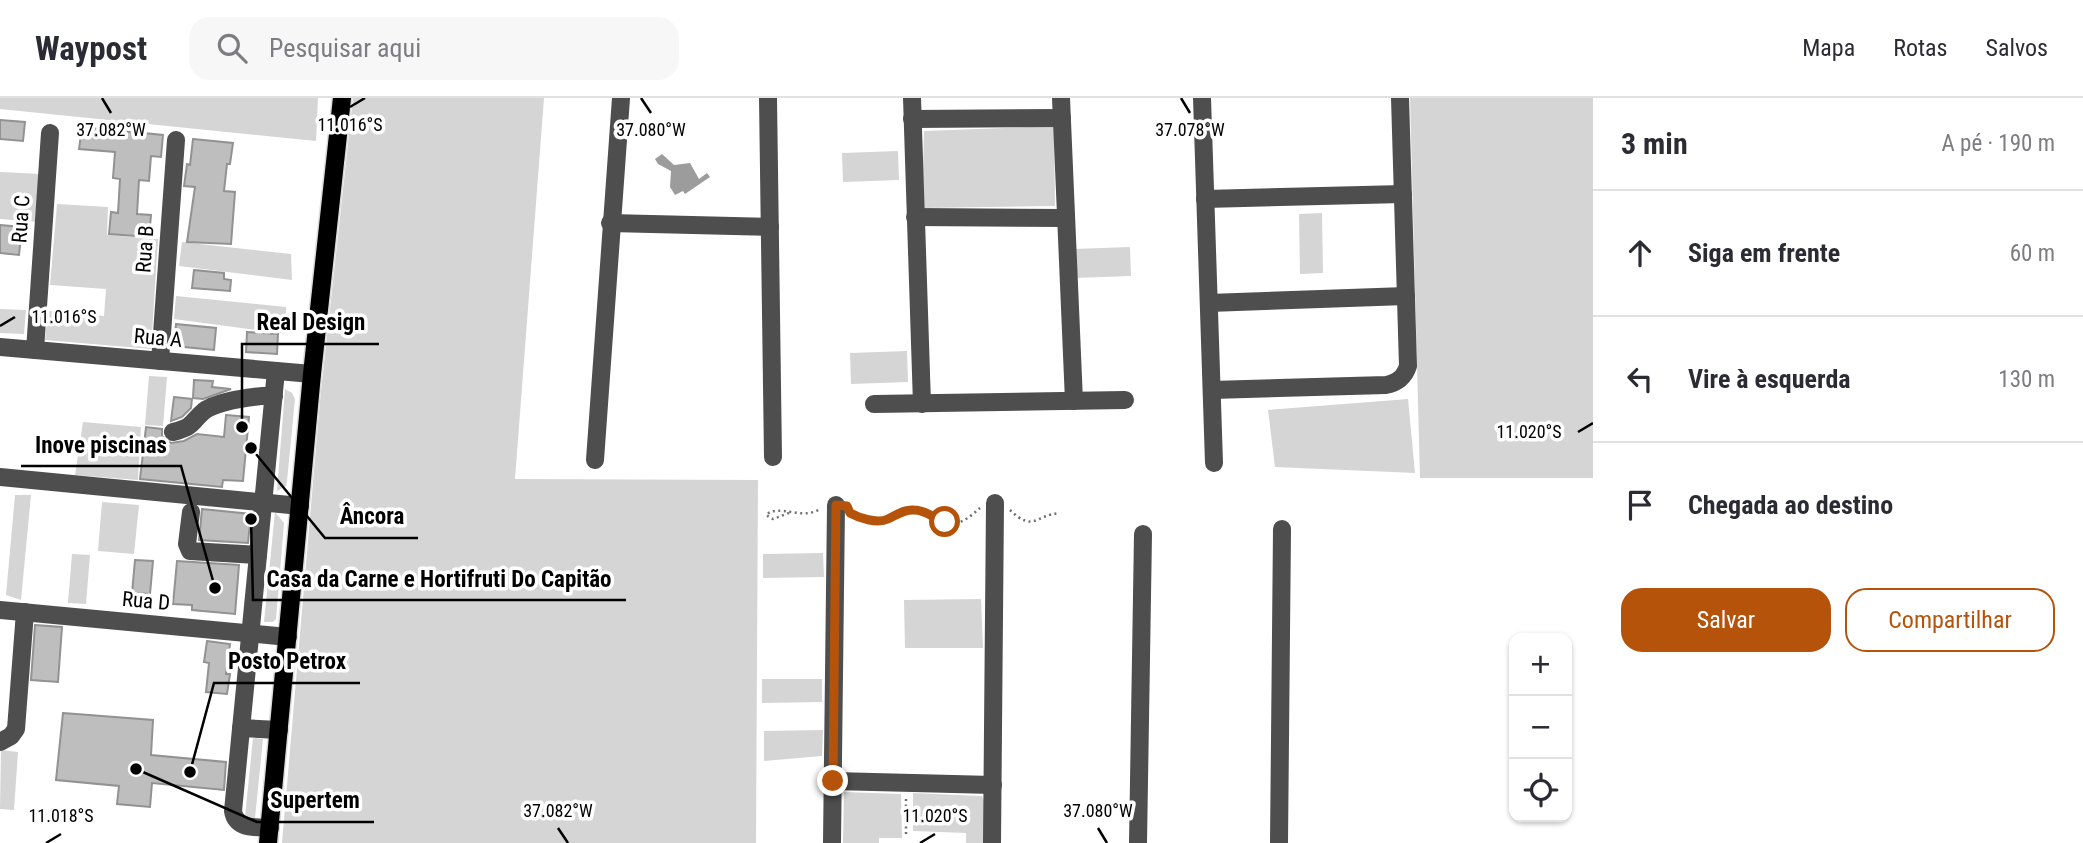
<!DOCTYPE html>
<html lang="pt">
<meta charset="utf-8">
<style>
:root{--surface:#fff;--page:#f7f7f7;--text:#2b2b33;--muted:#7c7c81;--line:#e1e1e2;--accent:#b45309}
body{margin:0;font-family:"Roboto Condensed",sans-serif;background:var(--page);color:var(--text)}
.controls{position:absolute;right:21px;bottom:21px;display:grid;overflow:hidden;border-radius:14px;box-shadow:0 2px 5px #0004}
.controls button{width:63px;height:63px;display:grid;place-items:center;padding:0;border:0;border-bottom:2px solid var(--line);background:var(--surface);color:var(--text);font:35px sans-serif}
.stop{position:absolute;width:21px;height:21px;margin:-16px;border:5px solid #b45309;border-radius:50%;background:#fff}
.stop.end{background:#b45309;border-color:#fff;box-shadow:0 2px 7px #0008}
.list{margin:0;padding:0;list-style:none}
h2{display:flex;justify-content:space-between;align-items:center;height:91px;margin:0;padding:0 28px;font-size:30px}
h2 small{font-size:23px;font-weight:400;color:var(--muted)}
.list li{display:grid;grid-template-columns:46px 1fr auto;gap:21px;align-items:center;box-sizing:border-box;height:126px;padding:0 28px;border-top:2px solid var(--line)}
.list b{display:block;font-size:26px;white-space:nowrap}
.list em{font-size:23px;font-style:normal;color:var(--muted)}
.actions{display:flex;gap:14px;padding:21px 28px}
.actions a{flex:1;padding:16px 0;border:2px solid var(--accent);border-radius:21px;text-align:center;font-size:24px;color:var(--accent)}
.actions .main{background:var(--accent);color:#fff}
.icon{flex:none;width:38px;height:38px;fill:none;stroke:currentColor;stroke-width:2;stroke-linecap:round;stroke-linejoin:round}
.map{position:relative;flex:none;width:1593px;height:745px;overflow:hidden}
header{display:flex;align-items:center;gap:42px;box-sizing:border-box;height:98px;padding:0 35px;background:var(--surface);border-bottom:2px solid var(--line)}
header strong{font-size:33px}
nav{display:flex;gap:38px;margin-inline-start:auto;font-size:24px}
.search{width:490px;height:63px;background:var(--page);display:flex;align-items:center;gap:18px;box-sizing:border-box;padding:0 24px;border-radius:21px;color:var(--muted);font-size:26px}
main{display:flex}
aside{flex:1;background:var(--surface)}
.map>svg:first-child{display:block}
.green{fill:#d5d5d5}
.water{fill:#9c9c9c}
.building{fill:#bebebe;stroke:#929292;stroke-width:2}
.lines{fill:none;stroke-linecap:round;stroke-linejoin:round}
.major-casing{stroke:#dbdbdb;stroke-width:21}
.path{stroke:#707070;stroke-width:2.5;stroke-dasharray:2 3.5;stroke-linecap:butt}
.minor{stroke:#4e4e4e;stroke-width:18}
.major{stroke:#000;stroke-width:18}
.route{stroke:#b45309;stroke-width:9}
.ticks{fill:none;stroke:#000;stroke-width:2.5}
.labels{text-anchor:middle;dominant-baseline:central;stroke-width:7;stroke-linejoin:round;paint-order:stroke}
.street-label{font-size:21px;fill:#000;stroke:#fff}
.ticks-label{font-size:18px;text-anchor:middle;fill:#000;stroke:#fff;stroke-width:7;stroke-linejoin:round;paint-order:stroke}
.leader{fill:none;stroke:#000;stroke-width:2.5}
.callout-dot{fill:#000;stroke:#fff;stroke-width:2.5}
.callout-label{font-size:23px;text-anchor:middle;font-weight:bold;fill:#000;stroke:#fff;stroke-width:7;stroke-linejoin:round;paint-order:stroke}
</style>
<header>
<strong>Waypost</strong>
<div class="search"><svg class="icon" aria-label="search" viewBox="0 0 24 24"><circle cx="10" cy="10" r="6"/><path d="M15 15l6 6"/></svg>Pesquisar aqui</div>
<nav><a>Mapa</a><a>Rotas</a><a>Salvos</a></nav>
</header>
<main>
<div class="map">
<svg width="1593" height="745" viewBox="0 0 1593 745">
<rect width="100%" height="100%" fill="#fff"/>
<g class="green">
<polygon points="0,0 318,0 316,43 0,11"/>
<polygon points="353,0 544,0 515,381 758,382 756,745 282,745 320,303"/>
<polygon points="1410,0 1593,0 1593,380 1420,380"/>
<polygon points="1054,28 1055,108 922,110 924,33"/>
<polygon points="898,53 899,82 843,84 842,55"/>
<polygon points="0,74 41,76 39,124 0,121"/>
<polygon points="57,106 108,109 107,137 158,141 151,251 45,242 48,213 104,218 106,191 50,187"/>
<polygon points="1322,115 1323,175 1300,176 1299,116"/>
<polygon points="182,144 291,156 292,182 179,168"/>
<polygon points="1130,149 1131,178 1074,180 1073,151"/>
<polygon points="176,198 286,209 287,236 174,221"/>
<polygon points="0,211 26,212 24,236 0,235"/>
<polygon points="907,253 908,284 851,286 850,255"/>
<polygon points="149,278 167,279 163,328 145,327"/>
<polygon points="285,291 292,295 295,301 287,383 286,388 277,393"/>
<polygon points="1408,301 1415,375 1275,369 1268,312"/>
<polygon points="83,324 141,329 138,382 75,377"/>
<polygon points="15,397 31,397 21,502 6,497"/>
<polygon points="102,404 139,407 134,456 98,453"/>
<polygon points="275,414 284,425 276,521 273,524 264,524"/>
<polygon points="823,455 824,479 763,480 763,456"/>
<polygon points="72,456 90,457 86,506 68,505"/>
<polygon points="981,501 983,550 905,550 904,502"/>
<polygon points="822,581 822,604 762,605 762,581"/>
<polygon points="823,632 822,658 764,663 764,633"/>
<polygon points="253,640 263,641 255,720 245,719"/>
<polygon points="1,652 18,654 14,712 0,711"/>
<polygon points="844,694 901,696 902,740 879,740 879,745 843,745"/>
<polygon points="913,695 982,698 984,703 984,745 966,745 966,735 913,733"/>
</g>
<polygon class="water" points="662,56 674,67 690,65 699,81 707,75 710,79 685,96 683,93 675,97 670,89 671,73 658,66 655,61"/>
<g class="building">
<polygon points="0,22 25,24 23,43 0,41"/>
<polygon points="82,29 163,37 161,59 151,58 149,83 139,82 137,116 151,117 149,139 109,136 111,114 118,115 120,81 113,80 115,54 79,51"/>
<polygon points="193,41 233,45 230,66 227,66 224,93 235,94 231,146 187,144 195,89 184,88 187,66 190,67"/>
<polygon points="0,127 22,129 19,157 0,155"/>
<polygon points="194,172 224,175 224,181 231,182 230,193 192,190"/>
<polygon points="176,226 216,230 214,252 174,248"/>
<polygon points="247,234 278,236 277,256 246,254"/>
<polygon points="194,282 213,283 212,289 231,291 203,301 193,300"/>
<polygon points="174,299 192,301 191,310 182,319 171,323"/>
<polygon points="226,317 249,319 243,383 223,382 222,389 140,381 146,329 162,331 162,338 171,345 184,343 197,336 224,339"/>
<polygon points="202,411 251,416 248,445 199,442"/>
<polygon points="135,462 153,463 150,496 132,495"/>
<polygon points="177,463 239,467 235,516 192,512 192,507 173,506"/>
<polygon points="35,527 62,529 58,584 31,582"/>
<polygon points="207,543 230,546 226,576 230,576 227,596 206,594 209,565 204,564"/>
<polygon points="63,615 153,622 151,657 226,664 224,692 152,685 150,709 117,706 119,688 56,682"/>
</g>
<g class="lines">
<defs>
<polyline id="major" points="268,745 312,276 342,0"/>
</defs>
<use href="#major" class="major-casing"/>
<g class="path">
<path d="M1010,412C1034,435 1035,417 1060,415"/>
<path d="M789,415L773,421L766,417C779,405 801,423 820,411"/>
<path d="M851,416C861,420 878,426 889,420C898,416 905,411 915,412C931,412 940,428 956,425C966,423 973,416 980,410"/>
<polyline points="906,736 906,699"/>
</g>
<g class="minor">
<polyline points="768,0 773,359"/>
<polyline points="912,0 922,306"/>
<polyline points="1061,0 1074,303"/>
<polyline points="1202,0 1214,365"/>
<polyline points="912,21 1062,20"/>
<polyline points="1205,101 1403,96"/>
<polyline points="915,119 1066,120"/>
<polyline points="610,125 770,129"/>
<polyline points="1209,205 1406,198"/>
<polyline points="0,249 312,276"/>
<polyline points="35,252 50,35"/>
<polyline points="160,263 176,42"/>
<path d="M1212,292L1386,287C1397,285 1404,280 1408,268L1400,0"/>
<polyline points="874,306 1125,302"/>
<path d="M173,334C195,328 189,326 204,313C217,303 258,297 274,298"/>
<polyline points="595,362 621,0"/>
<polyline points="0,379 300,408"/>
<polyline points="191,414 187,446 190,453 258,457"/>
<polyline points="0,512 288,539"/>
<polyline points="241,630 279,632"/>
<polyline points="0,644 11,638 16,631 25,514"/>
<polyline points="833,683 993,687"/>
<path d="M270,730C254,729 236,731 233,713L276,273"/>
<polyline points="832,745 836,407"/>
<polyline points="992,745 995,405"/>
<polyline points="1138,745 1143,436"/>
<polyline points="1279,745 1282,431"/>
</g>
<use href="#major" class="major"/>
</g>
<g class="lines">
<path class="route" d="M833,683L836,407L847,408L850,415C859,420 877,426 888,421C897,417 904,411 914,412C927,412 934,421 945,424"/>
</g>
<path class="ticks" d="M102,0L111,15M641,0L651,15M1181,0L1190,15M350,9L365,0M0,228L15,219M1578,334L1593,325M558,730L568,745M1098,730L1107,745M46,745L61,736M920,745L935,736"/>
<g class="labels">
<g class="street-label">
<text transform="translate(21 121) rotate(-86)">Rua C</text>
<text transform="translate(145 151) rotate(-86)">Rua B</text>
<text transform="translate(158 240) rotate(5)">Rua A</text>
<text transform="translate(146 503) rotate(5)">Rua D</text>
</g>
</g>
<g class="ticks-label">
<text x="350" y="33">11.016°S</text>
<text x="111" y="38">37.082°W</text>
<text x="651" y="38">37.080°W</text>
<text x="1190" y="38">37.078°W</text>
<text x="64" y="225">11.016°S</text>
<text x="1529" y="340">11.020°S</text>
<text x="558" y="719">37.082°W</text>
<text x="1098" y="719">37.080°W</text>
<text x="61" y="724">11.018°S</text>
<text x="935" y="724">11.020°S</text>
</g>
<path class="leader" d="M242 329L242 246H379M215 490L181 368H21M251 350L325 440H418M251 421L253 502H626M190 674L214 585H360M136 671L257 724H374"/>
<g class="callout-dot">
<circle cx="242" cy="329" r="7"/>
<circle cx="215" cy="490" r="7"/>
<circle cx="251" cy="350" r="7"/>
<circle cx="251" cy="421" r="7"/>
<circle cx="190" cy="674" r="7"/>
<circle cx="136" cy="671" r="7"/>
</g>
<g class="callout-label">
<text x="311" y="232">Real Design</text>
<text x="101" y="355">Inove piscinas</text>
<text x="372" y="426">Âncora</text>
<text x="439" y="489">Casa da Carne e Hortifruti Do Capitão</text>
<text x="287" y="571">Posto Petrox</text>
<text x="315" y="710">Supertem</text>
</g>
</svg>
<div class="controls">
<button>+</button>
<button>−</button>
<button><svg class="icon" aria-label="locate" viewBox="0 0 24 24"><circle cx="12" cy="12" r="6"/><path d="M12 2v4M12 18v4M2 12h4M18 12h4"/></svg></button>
</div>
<div class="stop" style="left:945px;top:424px"></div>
<div class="stop end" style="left:833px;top:683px"></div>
</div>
<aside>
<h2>3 min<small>A pé · 190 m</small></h2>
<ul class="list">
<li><svg class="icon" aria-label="ahead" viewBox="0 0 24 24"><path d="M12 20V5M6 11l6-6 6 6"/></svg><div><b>Siga em frente</b></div><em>60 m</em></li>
<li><svg class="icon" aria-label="left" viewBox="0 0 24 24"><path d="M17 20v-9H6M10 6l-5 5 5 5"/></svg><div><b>Vire à esquerda</b></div><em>130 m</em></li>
<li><svg class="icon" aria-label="arrive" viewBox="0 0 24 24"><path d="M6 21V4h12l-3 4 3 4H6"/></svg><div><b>Chegada ao destino</b></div></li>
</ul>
<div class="actions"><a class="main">Salvar</a><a>Compartilhar</a></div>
</aside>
</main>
